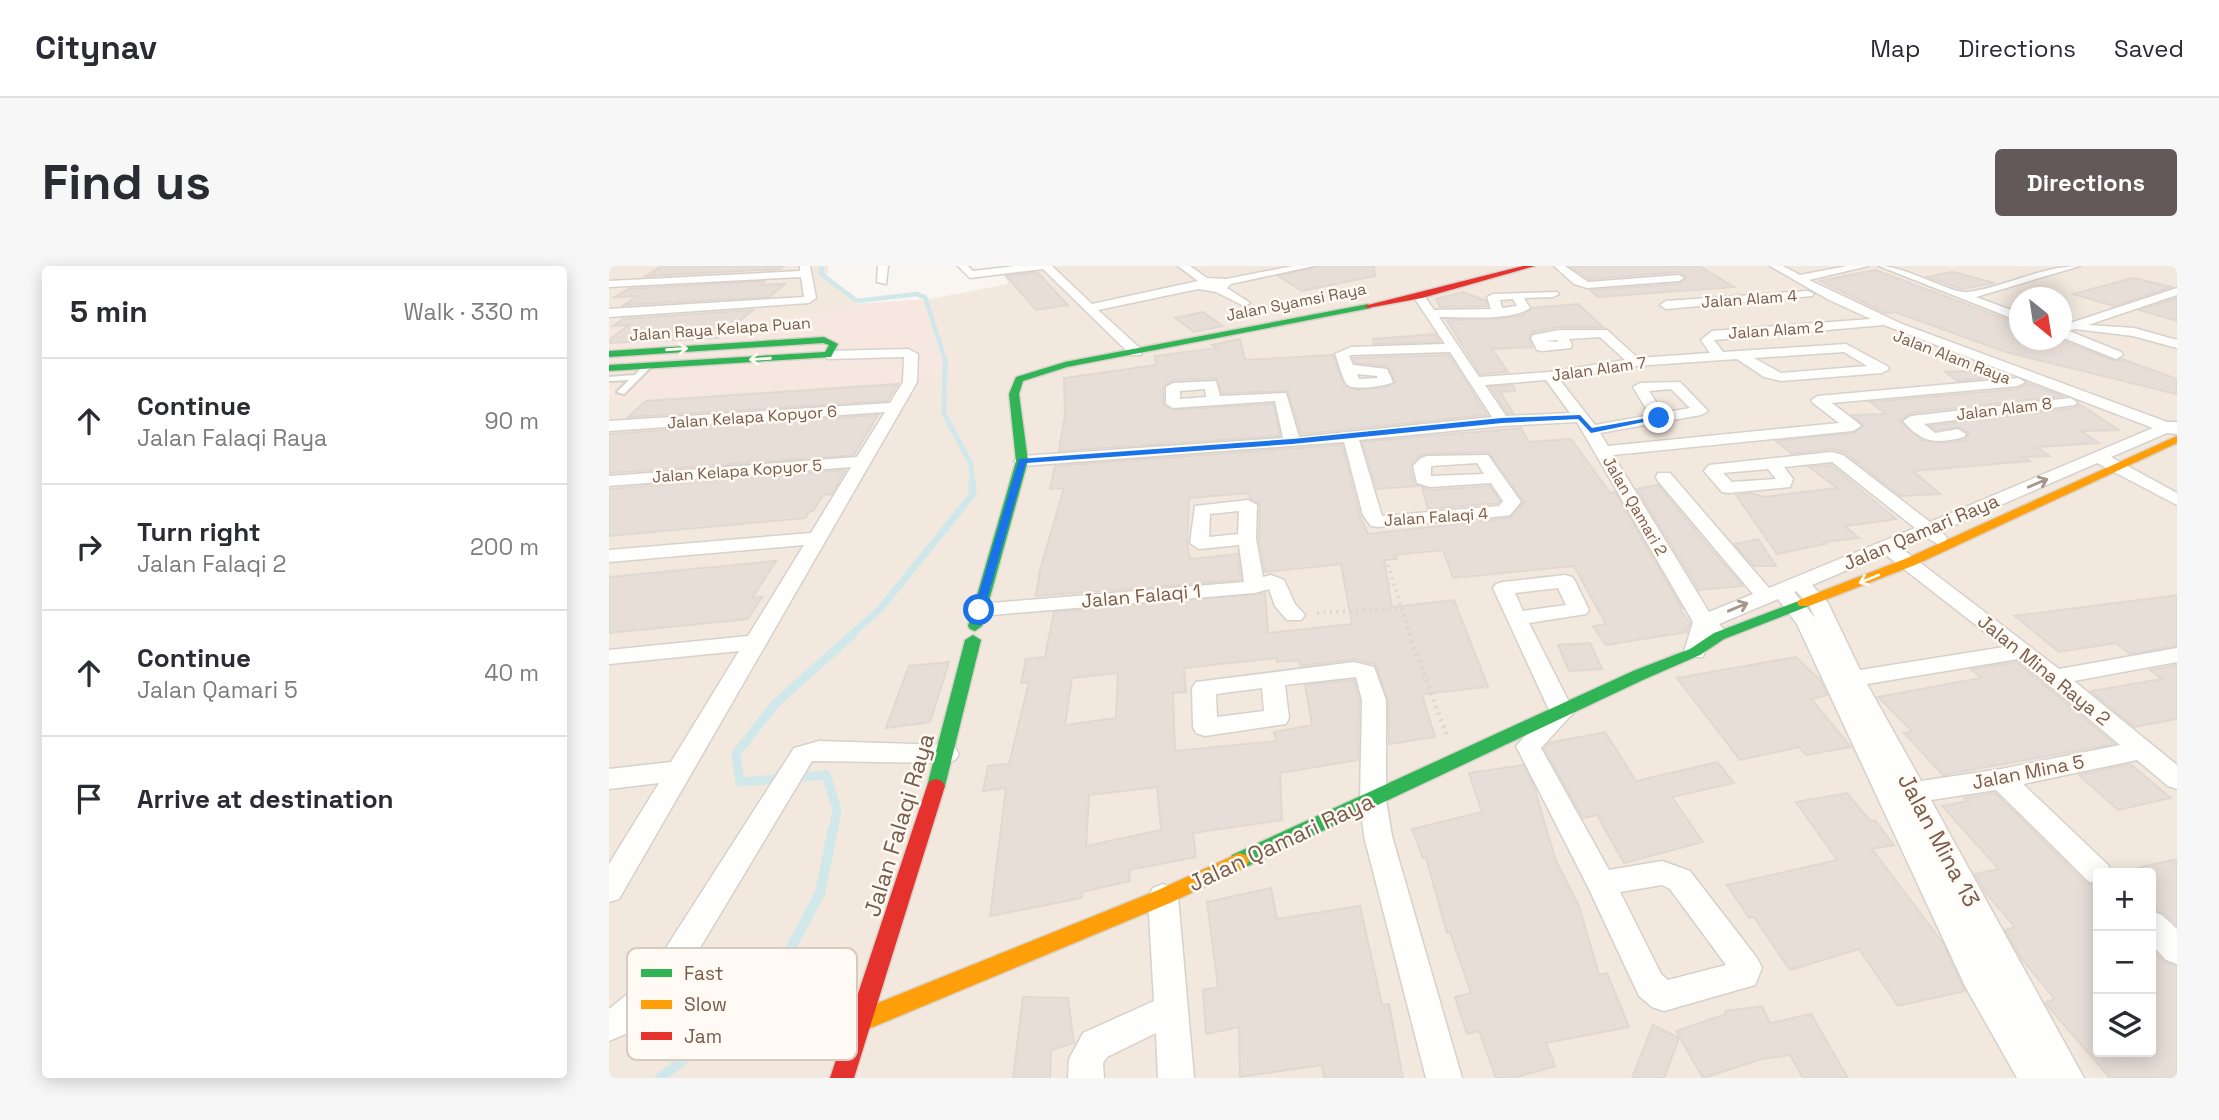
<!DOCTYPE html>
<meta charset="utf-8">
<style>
:root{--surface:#fff;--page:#f7f7f7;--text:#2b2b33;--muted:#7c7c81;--line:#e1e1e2;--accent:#625958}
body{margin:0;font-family:"Space Grotesk",sans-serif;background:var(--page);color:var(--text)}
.controls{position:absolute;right:21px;bottom:21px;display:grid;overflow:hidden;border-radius:7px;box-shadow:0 4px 18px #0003}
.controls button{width:63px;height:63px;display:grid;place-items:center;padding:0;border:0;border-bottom:2px solid var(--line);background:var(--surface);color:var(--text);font:35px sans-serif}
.compass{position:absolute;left:1400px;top:21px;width:63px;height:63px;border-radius:50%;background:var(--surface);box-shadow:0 4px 18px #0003;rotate:150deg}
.stop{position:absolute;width:21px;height:21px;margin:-16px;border:5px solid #1a73e8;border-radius:50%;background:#fff}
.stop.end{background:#1a73e8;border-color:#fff;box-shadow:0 2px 7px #0008}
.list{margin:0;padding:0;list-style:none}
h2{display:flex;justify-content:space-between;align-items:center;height:91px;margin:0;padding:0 28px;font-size:30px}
h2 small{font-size:23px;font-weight:400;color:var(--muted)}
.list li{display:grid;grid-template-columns:46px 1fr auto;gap:21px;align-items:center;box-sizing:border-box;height:126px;padding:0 28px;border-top:2px solid var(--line)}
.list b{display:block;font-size:26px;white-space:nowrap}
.list p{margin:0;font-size:23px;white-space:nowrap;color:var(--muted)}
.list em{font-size:23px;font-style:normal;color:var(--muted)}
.icon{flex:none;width:38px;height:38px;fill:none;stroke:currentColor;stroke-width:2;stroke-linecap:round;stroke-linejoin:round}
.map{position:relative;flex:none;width:1568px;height:812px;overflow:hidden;border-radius:7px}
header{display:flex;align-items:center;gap:42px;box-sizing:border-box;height:98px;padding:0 35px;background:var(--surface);border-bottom:2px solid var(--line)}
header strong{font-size:33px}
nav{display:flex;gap:38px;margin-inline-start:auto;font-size:24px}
.intro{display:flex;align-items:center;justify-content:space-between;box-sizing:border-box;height:168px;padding:0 42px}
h1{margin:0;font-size:49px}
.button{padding:18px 32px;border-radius:7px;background:var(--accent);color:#fff;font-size:24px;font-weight:700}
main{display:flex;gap:42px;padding:0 42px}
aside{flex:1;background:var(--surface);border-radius:7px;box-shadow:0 4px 18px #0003}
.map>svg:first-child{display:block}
.residential{fill:#f2e8de;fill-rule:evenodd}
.commercial{fill:#f6e8e1}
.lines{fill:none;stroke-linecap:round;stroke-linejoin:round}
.stream-far4{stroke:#d0e8ea;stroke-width:4.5}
.stream-far3{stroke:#d0e8ea;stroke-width:5}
.stream-far2{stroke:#d0e8ea;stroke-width:7}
.stream-far1{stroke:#d0e8ea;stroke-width:9}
.stream{stroke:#d0e8ea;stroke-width:10}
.building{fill:#e6ded7;stroke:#e2d8d2;stroke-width:2;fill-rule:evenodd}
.lane-casing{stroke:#d7d1cb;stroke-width:4}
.street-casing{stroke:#d7d1cb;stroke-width:3}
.fast-casing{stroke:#d9d2cb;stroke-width:3}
.slow-casing{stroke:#d9d2cb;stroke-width:3}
.jam-casing{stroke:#d9d2cb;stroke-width:3}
.path-far1{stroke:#dcd5d0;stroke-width:3.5;stroke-dasharray:2 4.5;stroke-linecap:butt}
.path{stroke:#dcd5d0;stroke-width:4.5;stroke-dasharray:2 5;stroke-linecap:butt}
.lane{fill:#fefefd;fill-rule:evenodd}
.street{fill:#fefefd;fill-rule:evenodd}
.fast{fill:#30b455;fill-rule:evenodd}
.slow{fill:#ff9f0a;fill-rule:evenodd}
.jam{fill:#e5322d;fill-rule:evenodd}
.oneway{stroke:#fffaf3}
.oneway2{stroke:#a8958b}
.route{fill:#1a73e8}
.labels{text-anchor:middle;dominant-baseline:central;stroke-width:5;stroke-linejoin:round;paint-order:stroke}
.far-street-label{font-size:16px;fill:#7a5c4d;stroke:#fffaf3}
.street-label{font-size:19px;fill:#7a5c4d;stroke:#fffaf3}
.near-street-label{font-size:23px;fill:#7a5c4d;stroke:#fffaf3}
.key{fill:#fffaf3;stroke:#d7cbc1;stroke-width:2}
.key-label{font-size:19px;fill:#7a5c4d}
</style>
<header>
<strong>Citynav</strong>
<nav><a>Map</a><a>Directions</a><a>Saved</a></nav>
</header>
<div class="intro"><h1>Find us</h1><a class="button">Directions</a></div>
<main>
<aside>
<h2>5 min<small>Walk · 330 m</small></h2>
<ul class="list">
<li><svg class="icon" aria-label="ahead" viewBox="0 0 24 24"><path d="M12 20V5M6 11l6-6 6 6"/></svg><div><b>Continue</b><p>Jalan Falaqi Raya</p></div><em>90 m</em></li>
<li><svg class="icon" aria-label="right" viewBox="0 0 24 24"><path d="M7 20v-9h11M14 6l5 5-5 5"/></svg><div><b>Turn right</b><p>Jalan Falaqi 2</p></div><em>200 m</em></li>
<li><svg class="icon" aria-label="ahead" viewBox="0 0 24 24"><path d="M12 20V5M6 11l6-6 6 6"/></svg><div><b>Continue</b><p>Jalan Qamari 5</p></div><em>40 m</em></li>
<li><svg class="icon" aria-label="arrive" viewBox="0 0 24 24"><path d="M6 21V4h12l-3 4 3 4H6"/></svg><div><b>Arrive at destination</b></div></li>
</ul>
</aside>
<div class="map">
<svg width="1568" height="812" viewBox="0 0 1568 812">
<rect width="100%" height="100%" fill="#f9f5f0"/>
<path class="residential" d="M0,0H219L218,9L248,38L322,33L399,18L395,5L427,0H1568V812H0ZM1410,32H1452V74H1410ZM1489,607H1542V786H1489Z"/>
<polygon class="commercial" points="322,33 347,94 343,112 0,134 0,61 220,46 248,38"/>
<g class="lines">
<polyline class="stream-far4" points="213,0 212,8 248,35 307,28 316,31 337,96"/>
<polyline class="stream-far3" points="336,94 335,148 362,198 363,216"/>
<polyline class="stream-far2" points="242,369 272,342 364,228 363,214"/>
<polyline class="stream-far1" points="224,565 228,544 217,509 131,516 127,488 166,438 244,368"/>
<polyline class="stream" points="51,812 157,730 211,627 224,563"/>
</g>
<g class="building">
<polygon points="53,0 174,0 170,3 37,10"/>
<polygon points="708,0 765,0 766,10 693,25 669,10"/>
<polygon points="961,0 1090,0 1125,21 989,31 981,24 1070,18 1077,11 1070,6 980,13"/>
<polygon points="1266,4 1410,58 1410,74 1451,74 1506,95 1513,93 1568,113 1567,128 1397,86 1286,46 1276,47 1211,15"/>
<polygon points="428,6 459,39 427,44 397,10"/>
<polygon points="1343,6 1352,8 1386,17 1352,23 1318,11"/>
<polygon points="1524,12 1562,21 1505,40 1464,28"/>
<polygon points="156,15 153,19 176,18 160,31 15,39 29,30 6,31 19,23"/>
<polygon points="854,26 877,35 878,40 831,41 827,33"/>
<polygon points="1568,32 1568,55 1530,44"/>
<polygon points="969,38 994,61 950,61 924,66 920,73 923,81 883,83 899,106 871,108 838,54 891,53 914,49 923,42"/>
<polygon points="144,44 109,72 0,77 0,74 20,59 4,60 14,53"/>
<polygon points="594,46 614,60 585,66 566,52"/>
<polygon points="826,68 831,76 765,78 764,73"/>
<polygon points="631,73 636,94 724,89 735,119 748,124 776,121 785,118 786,115 778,100 746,97 744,92 840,89 878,149 692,168 679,125 613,127 607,112 564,114 554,121 554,138 563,144 664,138 671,170 450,185 456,148 455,112 547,99 546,90 608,82 603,79"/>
<polygon points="1385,104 1401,110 1349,115 1336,106"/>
<polygon points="1418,117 1454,130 1302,147 1291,155 1313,174 1337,177 1356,174 1360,167 1350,161 1327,164 1321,160 1466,142 1470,138 1510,164 1472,165 1490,177 1428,181 1440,190 1414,191 1421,195 1304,205 1331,228 1292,230 1235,186 1223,183 1183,188 1167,175 1245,167 1255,160 1243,149 1277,148 1261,136 1409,123"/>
<polygon points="289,118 278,135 19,151 37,135"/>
<polygon points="904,119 906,125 891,126 904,147 898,147 881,121"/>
<polygon points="269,149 245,189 0,207 0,168"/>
<path d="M912,162L920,176L962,173L1001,227L1006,226L1073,342H1070L1081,357L1078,366L997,379L984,360L997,358L965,300L844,312L834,284L786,289L788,293L775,294L783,341L845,334L879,421L813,428L826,471L780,478L779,433L766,398L745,393L692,400L690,394L668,396V392L575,402L577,426L564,427L566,485L667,475L665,466L703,459L696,419L745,414L750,434L749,494L671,507L673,554L584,567L587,591L520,604L521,615L473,626V632L381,650L397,522L374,525L379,500L400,498L420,416L412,417L417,393L436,391L445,346L656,327L659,367L743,358L732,298L656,306L650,273L651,239L641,232L640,227L580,232L578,277L581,293L629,288L632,314L427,330L431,304L455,222L441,223L446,200L733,179L751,250L759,268L901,252L915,236L879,186L817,188L810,190L801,201L805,218L809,220L768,223L753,176ZM509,407L507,452L456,459L463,412ZM548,521L552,564L477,580L480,529Z"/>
<polygon points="1222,199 1287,253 1236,260 1250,272 1214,276 1216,278 1168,288 1127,229 1141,227 1155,231 1228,222 1200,201"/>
<polygon points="236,204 223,228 214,229 204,245 200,246 196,252 0,270 0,223"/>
<polygon points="1049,219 1101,282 1134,320 1090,324 1028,223"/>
<polygon points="881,220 891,235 889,237 819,243 813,221 821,224"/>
<polygon points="1149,273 1167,300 1145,300 1125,278"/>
<polygon points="167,295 143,332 153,331 139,353 0,367 0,311"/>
<polygon points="1568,329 1568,380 1520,388 1507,377 1450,386 1406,350"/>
<polygon points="981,377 993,403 960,405 949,379"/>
<polygon points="1187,391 1212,415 1218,429 1202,433 1242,481 1197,489 1190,481 1131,494 1068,412"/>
<polygon points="340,396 321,456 277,462 300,400"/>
<polygon points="1408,396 1505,478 1334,509 1295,467 1304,466 1269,431 1372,412 1362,403"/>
<polygon points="1568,399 1568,453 1525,461 1482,425 1553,413 1541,404"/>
<polygon points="996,466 1027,515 1108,496 1125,517 1063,531 1094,576 1015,597 988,549 974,552 935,482 940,477"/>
<polygon points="1521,498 1562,532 1509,544 1470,509"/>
<polygon points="914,499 924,518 947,595 970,640 990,709 998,707 1020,761 937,777 946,800 905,812 887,812 870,765 858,768 846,731 862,727 841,666 838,667 817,592 814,592 803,563 873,546 860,507"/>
<polygon points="1238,527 1261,555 1266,554 1285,579 1263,583 1333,676 1356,725 1289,740 1250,683 1181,704 1145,651 1140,652 1118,619 1228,594 1187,536"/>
<polygon points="1386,527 1477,617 1489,621 1489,786 1542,786 1542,682 1555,696 1568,700 1568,812 1501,812 1436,737 1446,733 1412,692 1396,664 1406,661 1376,626 1366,608 1390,603 1333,540 1359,535 1355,532"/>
<polygon points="1568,593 1568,659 1555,647 1542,643 1542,607 1515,605"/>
<polygon points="662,622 668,653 751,640 773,739 780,738 794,812 715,812 713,799 631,811 630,761 597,768 594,724 609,721 598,636"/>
<polygon points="414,731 459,732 465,777 442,784 441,812 404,812"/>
<polygon points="1153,740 1161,757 1202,748 1239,812 1194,812 1181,789 1153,793 1094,812 1067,765 1117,748 1116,745"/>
<polygon points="1044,759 1070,772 1055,812 1023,812"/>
</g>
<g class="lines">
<defs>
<polygon id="lane" points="36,98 43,100 15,128 8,126 20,114 0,115 0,111 26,109"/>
<g id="street">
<polygon points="191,0 201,0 207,32 200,37 0,51 0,43 195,31 192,11 0,21 0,15 191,5"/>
<polygon points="269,0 279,0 277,18 268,16"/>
<polygon points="349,0 359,0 364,5 406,0 443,0 483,38 589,15 569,0 581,0 598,12 617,13 684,0 705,0 622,18 618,22 641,37 635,40 607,26 589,23 489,44 532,83 532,89 522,89 434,3 361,12"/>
<polygon points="945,0 956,0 979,16 1070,9 1075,12 1070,15 978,22 965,18"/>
<path d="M1161,0H1174L1191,9L1238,0H1259L1200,14L1293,58L1558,156H1568V168L1558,167L1502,191L1568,227V239L1488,197L1332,265L1338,272L1336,276L1329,278L1317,271L1292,282L1450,403L1568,382V396L1465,415L1568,499V523L1559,520L1528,494L1414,518L1499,599L1503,607H1489V619L1479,615L1387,524L1322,534L1475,812H1408L1356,720L1188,358L1169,333L1110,358L1116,365L1113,370L1101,371L1094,391H1078L1075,386L1084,356L968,156L893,160L750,174L773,250L890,240L894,235L882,217L821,221L808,217L804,200L812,192L818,190L879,189L912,236L901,249L895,250L768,261L762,260L754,249L735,176L413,200L405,195L413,190L674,172L666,135L564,142L557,138V121L564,117L607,115L611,130L677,127L690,171L883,151L841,86L743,89L740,90L744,99L778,103L784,116C779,120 746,124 740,120C733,115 730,96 726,88L742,81L836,78L804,30L810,27L814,28L825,44L882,43L878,31L884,28L948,26L950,28L944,31L915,32L921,42C903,55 854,51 830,51L870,111L941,106L1016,94L991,71L960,73L963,79L962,82L933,85L928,84L922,72L924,69L950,64H998L1029,92L1101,87L1092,74L1103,65L1262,53L1220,34ZM904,33L908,40L893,42L891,34ZM1275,59L1544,162L1321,256L1234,189L1223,186L1100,199L1095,205L1113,226L1119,227L1181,221L1184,213L1175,201L1223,196L1306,262L1160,322L1061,207H1049L1047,211L1049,215L1144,328L1100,346L1004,189L1244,165L1252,160L1249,157L1223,137L1409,120L1416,116L1409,112L1209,130L1202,134L1204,137L1230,157L999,180L991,167L1092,149L1099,145L1071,116L1031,117L1024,121L1041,149L986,159L950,113L1026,100L1128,93L1155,111L1172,115L1273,107L1280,103L1278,100L1237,78L1114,86L1105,74ZM948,74L949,76L936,75ZM1235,86L1258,100L1172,107L1145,92ZM748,108L768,110V112L750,113ZM937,114L961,147L897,150L876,119ZM596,123L597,131L571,133V125ZM1062,123L1081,142L1054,147L1040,125ZM868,197L875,208L822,210V200ZM1159,203L1167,213L1123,216L1114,207ZM1276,288L1277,289L1395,381L1251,404L1219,337L1203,319ZM1187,325L1200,339L1206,352L1185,326ZM1409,393L1511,479L1392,503L1312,515L1258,418Z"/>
<path d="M1270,0C1298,0 1341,28 1359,26C1397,21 1432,0 1471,0L1367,31L1410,47V55Z"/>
<polygon points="1568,22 1568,29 1479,59 1525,62 1568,74 1568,82 1524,70 1466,63 1460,65 1512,86 1514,89 1507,93 1452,71 1452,60"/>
<polygon points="1199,25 1205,28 1203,30 1057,43 1051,39 1057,35"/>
<polygon points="299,83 309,88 308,116 10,633 0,636 0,598 50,517 0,523 0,503 62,496 130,385 0,398 0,384 139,370 195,279 0,296 0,284 202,267 242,201 0,220 0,210 248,191 276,146 0,165 0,155 281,137 294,116 295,91 219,93 212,89 219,85"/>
<path d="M1461,132L1468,136L1466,139L1315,158L1326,167L1349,163L1357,168L1355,171C1327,178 1314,178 1294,155L1302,150Z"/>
<path d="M639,234L648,239L647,273L654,311L662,309L675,314L686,338L696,349L692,354H678L666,340L660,323L646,327L370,350L363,348L360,344L363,340L370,338L635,316L630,279L590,283L581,277L586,240ZM630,245L629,268L600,271L601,248Z"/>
<path d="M956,309L963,311L966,315L980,344L977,348L920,357L965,446L932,482L1000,604L1053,595L1081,605L1148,692L1153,702L1146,719L1055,745L1043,741L1030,730L979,621L907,480L940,444L884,322L887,318L894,316ZM949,322L957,339L914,345L906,327ZM1053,619L1061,623L1117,699L1059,714L1052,708L1011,626Z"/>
<path d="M745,396L765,401L777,434V534L783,570L853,812H817L755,570L751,534L753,434L747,411L676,419L680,452L677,458L596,470L587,467L584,461L583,422L587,416ZM653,422L655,445L608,451L607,428Z"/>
<polygon points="210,475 337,479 346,482 350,488 346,494 337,497 203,495 59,735 26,764 0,775 0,743 37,713 185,482"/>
<polygon points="554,618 564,622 569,631 585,812 549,812 547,767 498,791 494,797 495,812 459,812 460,793 474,767 545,735 539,631 544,622"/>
<polygon points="1542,645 1553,649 1568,663 1568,698 1557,694 1542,678"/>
</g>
<g id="fast">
<polygon points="759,38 762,42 458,101 414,115 410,128 419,195 373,360 366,365 361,363 359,360 407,195 400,128 407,111 456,96"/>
<polygon points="215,71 229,78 222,91 0,105 0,99 216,86 220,79 214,77 0,91 0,85"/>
<polygon points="1195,333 1202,337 1200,340 1115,373 1091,389 1036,413 637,601 630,603 623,601 620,595 623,589 1024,405 1081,383 1105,367"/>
<polygon points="364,369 372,374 336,520 333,525 327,527 321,525 318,520 356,374"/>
</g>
<g id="slow">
<polygon points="1568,170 1568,177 1306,299 1200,340 1190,340 1188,337 1190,334 1296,293"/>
<polygon points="630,587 637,589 640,595 637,601 561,637 252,766 244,763 240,755 244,747 547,625"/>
</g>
<g id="jam">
<polygon points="914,0 926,0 813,32 759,42 755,40"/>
<polygon points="327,513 333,515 336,520 245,812 221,812 318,520 321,515"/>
</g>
</defs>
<use href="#lane" class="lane-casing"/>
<use href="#street" class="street-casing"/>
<use href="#fast" class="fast-casing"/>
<use href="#slow" class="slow-casing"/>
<use href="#jam" class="jam-casing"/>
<g class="path-far1">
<polyline points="779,299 801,369"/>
<polyline points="708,347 791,342"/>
</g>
<polyline class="path" points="800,368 838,470"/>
<use href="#lane" class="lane"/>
<use href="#street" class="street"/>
<use href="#fast" class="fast"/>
<use href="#slow" class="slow"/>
<use href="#jam" class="jam"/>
</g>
<defs><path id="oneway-shaft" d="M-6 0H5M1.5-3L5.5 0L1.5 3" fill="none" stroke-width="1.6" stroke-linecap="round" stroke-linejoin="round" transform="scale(1.75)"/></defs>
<g class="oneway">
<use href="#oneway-shaft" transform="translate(68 83) rotate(-4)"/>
<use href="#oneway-shaft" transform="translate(151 93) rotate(176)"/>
<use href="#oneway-shaft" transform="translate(1260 313) rotate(158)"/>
</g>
<g class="oneway2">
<use href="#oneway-shaft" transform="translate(1429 217) rotate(-23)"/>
<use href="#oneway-shaft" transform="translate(1129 341) rotate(-23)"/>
</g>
<polygon class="route" points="971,149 983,162 1050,150 1054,152 982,167 969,153 893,157 683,178 417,197 375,344 370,347 365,344 410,193 683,173 893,152"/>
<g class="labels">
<g class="far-street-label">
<text transform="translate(1140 33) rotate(-4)">Jalan Alam 4</text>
<text transform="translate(687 36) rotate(-11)">Jalan Syamsi Raya</text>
<text transform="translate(111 63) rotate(-4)">Jalan Raya Kelapa Puan</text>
<text transform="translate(1167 64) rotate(-4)">Jalan Alam 2</text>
<text transform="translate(1343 91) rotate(21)">Jalan Alam Raya</text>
<text transform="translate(990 103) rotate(-8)">Jalan Alam 7</text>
<text transform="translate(1395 143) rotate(-7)">Jalan Alam 8</text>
<text transform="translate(143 151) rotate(-4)">Jalan Kelapa Kopyor 6</text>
<text transform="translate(128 205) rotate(-4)">Jalan Kelapa Kopyor 5</text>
<text transform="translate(1026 240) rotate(60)">Jalan Qamari 2</text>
<text transform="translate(827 251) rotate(-4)">Jalan Falaqi 4</text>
</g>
<g class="street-label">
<text transform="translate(1312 266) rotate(-23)">Jalan Qamari Raya</text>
<text transform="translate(532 330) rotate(-5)">Jalan Falaqi 1</text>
<text transform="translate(1435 404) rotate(39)">Jalan Mina Raya 2</text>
<text transform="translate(1419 506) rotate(-11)">Jalan Mina 5</text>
</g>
<g class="near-street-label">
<text transform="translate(290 559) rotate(-73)">Jalan Falaqi Raya</text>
<text transform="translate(1330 574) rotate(62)">Jalan Mina 13</text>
<text transform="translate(672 576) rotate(-25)">Jalan Qamari Raya</text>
</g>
</g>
<rect x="18" y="682" width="230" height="112" rx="10" class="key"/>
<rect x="32" y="703" width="31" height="8" fill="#30b455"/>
<rect x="32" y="734" width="31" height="9" fill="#ff9f0a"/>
<rect x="32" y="766" width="31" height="8" fill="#e5322d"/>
<g class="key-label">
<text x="75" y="714">Fast</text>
<text x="75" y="745">Slow</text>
<text x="75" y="777">Jam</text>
</g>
</svg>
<div class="controls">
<button>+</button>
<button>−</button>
<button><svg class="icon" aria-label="layers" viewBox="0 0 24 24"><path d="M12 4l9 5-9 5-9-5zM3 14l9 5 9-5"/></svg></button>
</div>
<svg class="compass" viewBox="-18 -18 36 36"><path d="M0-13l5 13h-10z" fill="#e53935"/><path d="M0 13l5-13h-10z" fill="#7c7c81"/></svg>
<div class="stop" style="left:370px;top:344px"></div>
<div class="stop end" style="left:1050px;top:152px"></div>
</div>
</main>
